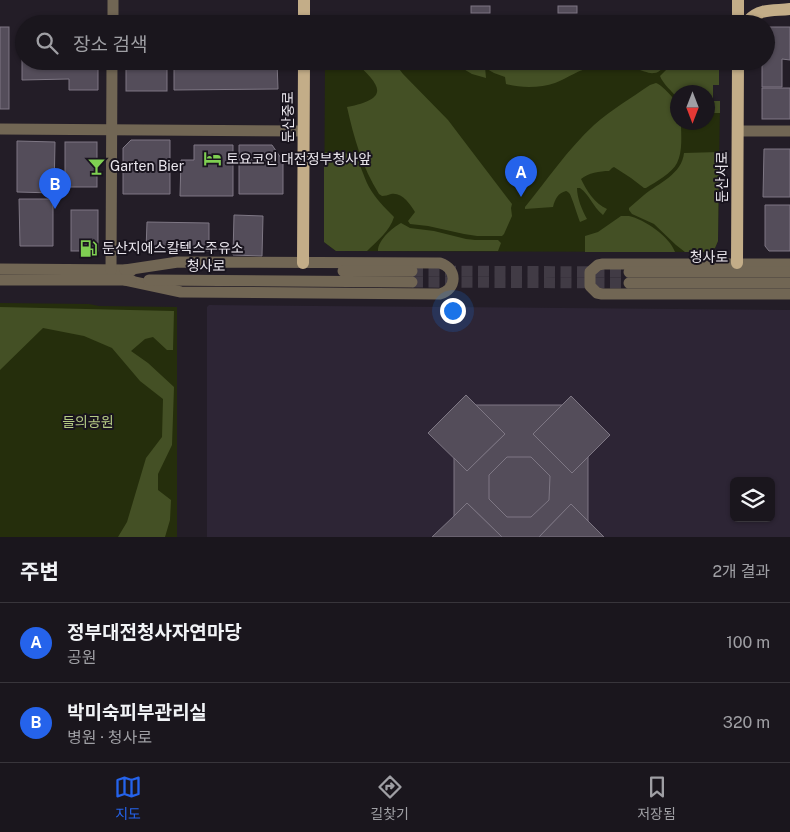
<!DOCTYPE html>
<html lang="ko">
<meta charset="utf-8">
<style>
:root{--surface:#1a161d;--page:#231f26;--text:#f1f3f6;--muted:#9f9fa4;--line:#38353b;--accent:#2563eb}
body{margin:0;font-family:"Public Sans","Noto Sans KR",sans-serif;background:var(--page);color:var(--text)}
.controls{position:absolute;right:15px;bottom:15px;display:grid;overflow:hidden;border-radius:8px;box-shadow:0 1px 4px #0004}
.controls button{width:45px;height:45px;display:grid;place-items:center;padding:0;border:0;border-bottom:1px solid var(--line);background:var(--surface);color:var(--text);font:25px sans-serif}
.compass{position:absolute;left:670px;top:85px;width:45px;height:45px;border-radius:50%;background:var(--surface);box-shadow:0 1px 4px #0004;rotate:180deg}
.you{position:absolute;left:452px;top:310px;width:18px;height:18px;margin:-12px;border:4px solid #fff;border-radius:50%;background:#1a73e8;box-shadow:0 0 0 8px #1a73e833}
.badge{display:grid;place-items:center;width:32px;height:32px;border-radius:50%;background:var(--accent);color:#fff;font-size:16px;font-weight:700}
.pin{position:absolute;translate:-50% -41px;filter:drop-shadow(0 1px 2px #0008)}
.pin::after{content:'';position:absolute;top:26px;width:18px;height:15px;background:inherit;clip-path:polygon(0 0,100% 0,50% 100%)}
.list{margin:0;padding:0;list-style:none}
h2{display:flex;justify-content:space-between;align-items:center;height:65px;margin:0;padding:0 20px;font-size:21px}
h2 small{font-size:16px;font-weight:400;color:var(--muted)}
.list li{display:grid;grid-template-columns:32px 1fr auto;gap:15px;align-items:center;box-sizing:border-box;height:80px;padding:0 20px;border-top:1px solid var(--line)}
.list b{display:block;font-size:19px;white-space:nowrap}
.list p{margin:0;font-size:16px;white-space:nowrap;color:var(--muted)}
.list em{font-size:16px;font-style:normal;color:var(--muted)}
.icon{flex:none;width:28px;height:28px;fill:none;stroke:currentColor;stroke-width:2;stroke-linecap:round;stroke-linejoin:round}
.map{position:relative;flex:none;width:790px;height:537px;overflow:hidden}
.search{position:absolute;background:var(--surface);box-shadow:0 1px 4px #0004;left:15px;right:15px;top:15px;height:55px;display:flex;align-items:center;gap:12px;box-sizing:border-box;padding:0 18px;border-radius:28px;color:var(--muted);font-size:19px}
.sheet{height:225px;background:var(--surface)}
nav{display:flex;justify-content:space-around;align-items:center;box-sizing:border-box;height:70px;border-top:1px solid var(--line);background:var(--surface);font-size:14px;color:var(--muted)}
nav a{display:grid;justify-items:center;gap:2px}
nav .on{color:var(--accent)}
.map>svg:first-child{display:block}
.built{fill:#2d2535;fill-rule:evenodd}
.green{fill:#252e0c;fill-rule:evenodd}
.forest{fill:#445025}
.building{fill:#544d5a;stroke:#7e7784}
.lines{fill:none;stroke-linecap:round;stroke-linejoin:round}
.minor-tunnel{stroke:#413b45;stroke-width:11;stroke-dasharray:11 5.5;stroke-linecap:butt}
.minor{stroke:#716654;stroke-width:11}
.major{stroke:#c3ad88;stroke-width:12}
.labels{text-anchor:middle;dominant-baseline:central;stroke-width:4;stroke-linejoin:round;paint-order:stroke}
.street-label{font-size:14px;fill:#e9e5ec;stroke:#19141e}
.poi-label{font-size:14px;fill:#e9e5ec;stroke:#19141e;text-anchor:start}
.park-label{font-size:14px;fill:#b6cb85;stroke:#19141e}
</style>
<div class="map">
<svg width="790" height="537" viewBox="0 0 790 537">
<rect width="100%" height="100%" fill="#231d27"/>
<path class="built" d="M209,305L790,310V537H207V307ZM734,481H771V518H734Z"/>
<g class="green">
<path d="M325,61H719V85H713V101H720L718,241L715,248L710,252L336,251L324,242ZM678,92H708V122H678Z"/>
<polygon points="0,303 89,304 99,306 177,307 177,537 0,537"/>
</g>
<g class="forest">
<polygon points="340,16 496,17 498,18 499,24 335,24 335,22"/>
<polygon points="532,17 701,18 705,23 530,24"/>
<path d="M354,61H393L403,74L448,120L470,149L512,204L511,208L512,216L504,234L502,236H477L464,234L428,226L410,224L408,221L415,212C410,204 402,192 391,194C388,195 385,196 382,196L379,194C362,167 354,138 347,107C392,98 380,85 354,61Z"/>
<polygon points="450,61 488,61 485,67 486,78 472,74"/>
<path d="M492,61H669C665,65 660,73 654,73C649,74 642,70 636,69C623,67 607,65 594,67C579,69 568,78 555,83C541,88 520,88 506,84L505,77L494,73L487,69Z"/>
<path d="M675,61H719V85H713V101H720V113H708V92H678L677,98C672,91 663,84 660,76Z"/>
<path d="M656,83C662,85 676,100 678,106C679,111 678,118 678,122L681,123C681,135 683,151 677,163C672,173 656,182 646,188H644L631,178L614,167L612,168L609,171C600,171 588,173 581,179C587,191 594,203 607,209L603,215C592,206 590,195 580,188H577C577,198 582,210 587,219L580,222C578,217 571,194 569,193C568,192 567,191 566,191C558,193 555,199 553,207L525,209V207C547,180 568,149 594,125C611,110 631,98 650,85Z"/>
<path d="M324,152L354,154C361,164 363,176 369,187C375,198 385,208 394,217C390,231 377,241 367,251H336L324,242Z"/>
<path d="M719,152L718,241L715,248L710,252H685L676,245L654,224L632,214L629,210V208C634,204 639,199 644,195C659,183 682,174 684,153Z"/>
<path d="M621,216C624,216 626,216 629,216C644,219 670,237 675,252H585V236L598,232Z"/>
<path d="M401,223L410,228L434,231L466,239L475,240H498L501,243L498,251H378C378,240 392,228 401,223Z"/>
<polygon points="0,307 174,311 173,350 167,350 153,337 145,339 131,351 148,363 174,387 172,445 158,474 158,490 171,500 170,520 165,537 118,537 127,522 146,458 162,437 163,399 140,381 112,348 84,336 43,328 0,370"/>
</g>
<g class="building">
<rect x="471" y="6" width="19" height="7"/>
<rect x="558" y="6" width="19" height="7"/>
<rect x="0" y="27" width="9" height="82"/>
<polygon points="766,27 790,27 790,60 782,59 782,87 762,87 762,61 766,61"/>
<polygon points="22,30 24,30 24,61 98,61 98,90 69,90 69,79 22,80"/>
<rect x="126" y="61" width="41" height="30"/>
<polygon points="174,61 277,61 278,89 174,90"/>
<rect x="762" y="88" width="28" height="31"/>
<polygon points="131,140 170,140 170,194 123,194 123,148"/>
<polygon points="17,141 55,142 54,193 17,192"/>
<rect x="65" y="142" width="32" height="45"/>
<polygon points="194,145 233,145 233,196 180,196 181,160 194,160"/>
<polygon points="239,145 272,145 283,161 283,194 239,194"/>
<polygon points="764,149 790,149 790,197 763,197"/>
<polygon points="19,199 53,199 53,246 20,246"/>
<polygon points="765,205 790,205 790,251 769,251 765,246"/>
<rect x="71" y="210" width="27" height="41"/>
<polygon points="234,215 263,216 262,256 233,255"/>
<polygon points="147,222 209,223 209,251 146,250"/>
<polygon points="466,395 505,434 467,471 428,433"/>
<polygon points="571,396 610,435 572,473 533,434"/>
<polygon points="476,405 562,405 533,434 572,473 588,457 588,521 571,504 539,537 502,537 467,503 454,516 454,458 467,471 505,434"/>
<polygon points="507,457 531,457 550,476 549,500 531,517 507,517 489,499 489,475"/>
<polygon points="467,503 502,537 432,537 454,516"/>
<polygon points="571,504 604,537 539,537"/>
</g>
<g class="lines">
<g class="minor-tunnel">
<polyline points="412,271 629,272"/>
<polyline points="412,282 629,283"/>
</g>
<g class="minor">
<polyline points="113,24 113,0"/>
<polyline points="0,129 303,131"/>
<polyline points="738,131 790,131"/>
<polyline points="790,264 603,264 598,265 590,272 590,286 597,293 602,294 790,294"/>
<polyline points="0,269 132,270"/>
<polyline points="111,270 112,61"/>
<path d="M125,270L178,262L440,263C458,269 457,289 440,294L181,292L125,280"/>
<polyline points="343,271 412,271"/>
<polyline points="629,272 790,272"/>
<polyline points="0,280 131,280"/>
<polyline points="149,280 412,282"/>
<polyline points="629,283 790,283"/>
</g>
<g class="major">
<polyline points="304,24 304,0"/>
<polyline points="738,24 738,0"/>
<path d="M749,24V20C760,8 775,11 790,9"/>
<polyline points="303,263 304,61"/>
<polyline points="737,263 738,61"/>
</g>
</g>
<defs>
<symbol id="hotel-bare" viewBox="-9 -9 18 18"><path d="M-6-4.5h1.5V1H6V5H4.5V3h-9V5H-6ZM-4 0a1.8 1.8 0 1 1 3.6 0ZM.5 0V-2.5h3Q6-2.5 6 0Z" fill="#7fd052" stroke="#19141e" stroke-width="2.5" paint-order="stroke"/></symbol>
<symbol id="bar-bare" viewBox="-9 -9 18 18"><path d="M-6-5H6L.8 .8V4.5H3.5V6h-7V4.5H-.8V.8Z" fill="#7fd052" stroke="#19141e" stroke-width="2.5" paint-order="stroke"/></symbol>
<symbol id="fuel-bare" viewBox="-9 -9 18 18"><path d="M-5.5-6h7V0h2V4h1.3V-2.5L3-4.5l.8-.8L6-3V5H2.5V1h-1V6h-7ZM-4.2-4.7v3.2H.2V-4.7Z" fill="#7fd052" stroke="#19141e" stroke-width="2.5" paint-order="stroke"/></symbol>
</defs>
<g fill-rule="evenodd">
<use href="#hotel-bare" x="200" y="146" width="25" height="25"/>
<use href="#bar-bare" x="84" y="154" width="25" height="25"/>
<use href="#fuel-bare" x="76" y="236" width="25" height="25"/>
</g>
<g class="labels">
<g class="street-label">
<text transform="translate(288 117) rotate(-90)">둔산중로</text>
<text transform="translate(722 177) rotate(-90)">둔산서로</text>
<text x="709" y="257">청사로</text>
<text x="206" y="266">청사로</text>
</g>
<g class="poi-label">
<text x="226" y="159">토요코인 대전정부청사앞</text>
<text x="110" y="166">Garten Bier</text>
<text x="102" y="248">둔산지에스칼텍스주유소</text>
</g>
<g class="park-label">
<text x="88" y="422">들의공원</text>
</g>
</g>
</svg>
<div class="controls">
<button><svg class="icon" aria-label="layers" viewBox="0 0 24 24"><path d="M12 4l9 5-9 5-9-5zM3 14l9 5 9-5"/></svg></button>
</div>
<svg class="compass" viewBox="-18 -18 36 36"><path d="M0-13l5 13h-10z" fill="#e53935"/><path d="M0 13l5-13h-10z" fill="#9f9fa4"/></svg>
<div class="you"></div>
<div class="pin badge" style="left:521px;top:197px">A</div>
<div class="pin badge" style="left:55px;top:209px">B</div>
<div class="search"><svg class="icon" aria-label="search" viewBox="0 0 24 24"><circle cx="10" cy="10" r="6"/><path d="M15 15l6 6"/></svg>장소 검색</div>
</div>
<section class="sheet">
<h2>주변<small>2개 결과</small></h2>
<ul class="list">
<li><span class="badge">A</span><div><b>정부대전청사자연마당</b><p>공원</p></div><em>100 m</em></li>
<li><span class="badge">B</span><div><b>박미숙피부관리실</b><p>병원 · 청사로</p></div><em>320 m</em></li>
</ul>
</section>
<nav>
<a class="on"><svg class="icon" aria-label="map" viewBox="0 0 24 24"><path d="M3 6l6-2 6 2 6-2v14l-6 2-6-2-6 2zM9 4v14M15 6v14"/></svg>지도</a>
<a><svg class="icon" aria-label="directions" viewBox="0 0 24 24"><path d="M12 3l9 9-9 9-9-9zM9 14v-3h6M13 9l2 2-2 2"/></svg>길찾기</a>
<a><svg class="icon" aria-label="saved" viewBox="0 0 24 24"><path d="M7 4h10v16l-5-4-5 4z"/></svg>저장됨</a>
</nav>
